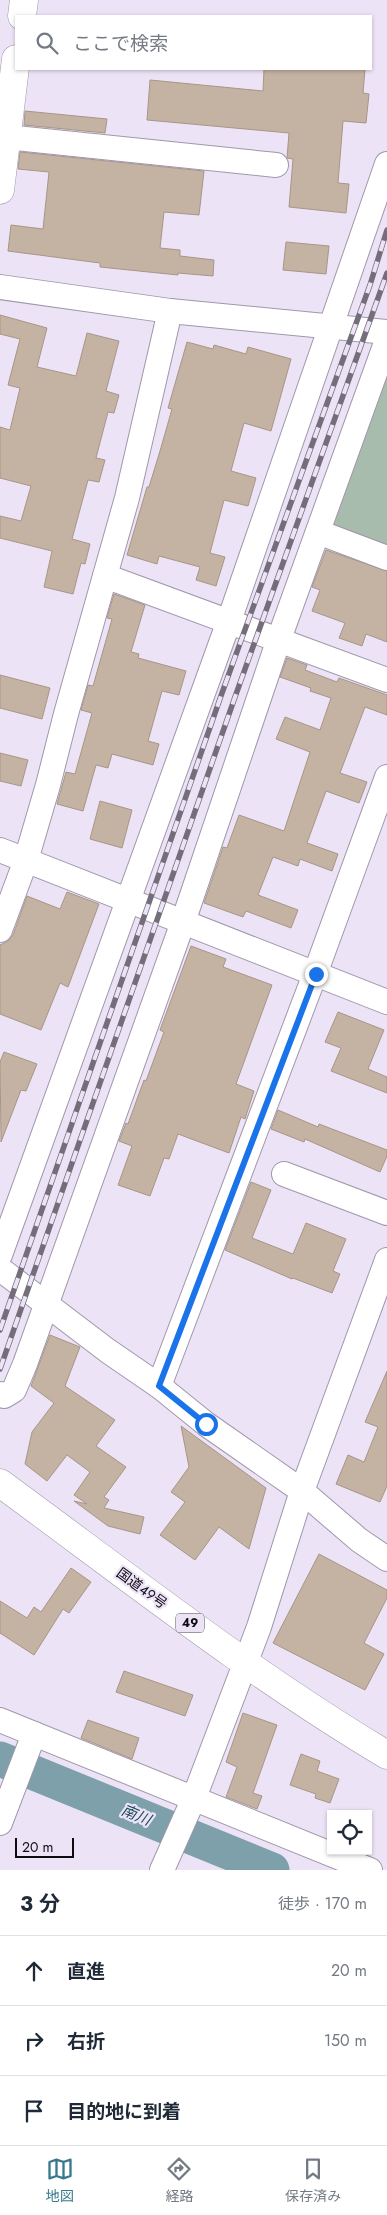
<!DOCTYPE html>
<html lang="ja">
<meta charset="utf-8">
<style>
:root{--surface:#fff;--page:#f2f2f3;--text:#1f2937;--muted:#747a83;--line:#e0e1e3;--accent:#38798c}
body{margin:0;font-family:Jost,"Noto Sans JP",sans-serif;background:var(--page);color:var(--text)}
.controls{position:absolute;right:15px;bottom:15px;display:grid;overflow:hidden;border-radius:0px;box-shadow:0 1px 4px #0004}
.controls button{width:45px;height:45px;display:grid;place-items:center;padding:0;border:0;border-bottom:1px solid var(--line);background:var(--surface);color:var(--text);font:25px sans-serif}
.scale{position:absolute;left:15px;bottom:12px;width:59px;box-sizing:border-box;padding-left:5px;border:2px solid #0d0a10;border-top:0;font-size:14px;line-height:18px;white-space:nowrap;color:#0d0a10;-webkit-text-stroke:4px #ede3f7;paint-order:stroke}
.stop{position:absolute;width:15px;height:15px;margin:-11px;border:4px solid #1a73e8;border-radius:50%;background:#fff}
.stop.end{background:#1a73e8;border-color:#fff;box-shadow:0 1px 5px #0008}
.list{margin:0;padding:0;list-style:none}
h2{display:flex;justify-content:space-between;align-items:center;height:65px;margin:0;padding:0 20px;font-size:21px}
h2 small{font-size:16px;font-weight:400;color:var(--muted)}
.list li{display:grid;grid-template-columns:32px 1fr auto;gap:15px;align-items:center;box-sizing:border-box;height:70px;padding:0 20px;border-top:1px solid var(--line)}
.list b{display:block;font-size:19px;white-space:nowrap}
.list em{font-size:16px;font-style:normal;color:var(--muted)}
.icon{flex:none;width:28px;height:28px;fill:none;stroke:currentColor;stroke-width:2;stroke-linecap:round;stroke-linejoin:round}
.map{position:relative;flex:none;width:387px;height:1870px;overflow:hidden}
.search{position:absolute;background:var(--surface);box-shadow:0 1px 4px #0004;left:15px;right:15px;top:15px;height:55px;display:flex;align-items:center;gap:12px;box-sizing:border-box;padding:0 18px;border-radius:0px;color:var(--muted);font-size:19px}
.sheet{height:275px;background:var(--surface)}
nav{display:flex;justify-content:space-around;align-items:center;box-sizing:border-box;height:70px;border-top:1px solid var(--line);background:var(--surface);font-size:14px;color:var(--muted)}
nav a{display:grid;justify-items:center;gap:2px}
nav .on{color:var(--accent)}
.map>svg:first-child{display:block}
.green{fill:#a7bcad}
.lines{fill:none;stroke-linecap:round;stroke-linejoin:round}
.river{stroke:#7da0aa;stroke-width:35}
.building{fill:#c4b2a3;stroke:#a79687}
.minor-casing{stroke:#a097aa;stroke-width:26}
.major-casing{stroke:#a097aa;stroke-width:29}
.highway-casing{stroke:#a097aa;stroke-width:29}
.minor{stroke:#fff;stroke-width:24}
.major{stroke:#fff;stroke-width:28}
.highway{stroke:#fff;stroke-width:28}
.rail-casing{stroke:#746e7b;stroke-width:5.5}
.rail{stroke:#ede3f7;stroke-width:4;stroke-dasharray:11;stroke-linecap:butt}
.route{stroke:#1a73e8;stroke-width:6}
.labels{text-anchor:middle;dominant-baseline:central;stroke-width:4.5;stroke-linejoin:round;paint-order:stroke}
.shield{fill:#ede3f7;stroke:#504b55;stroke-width:1}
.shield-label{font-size:12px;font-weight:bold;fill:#0d0a10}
.street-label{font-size:14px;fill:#0d0a10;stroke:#ede3f7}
.water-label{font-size:15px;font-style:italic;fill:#1a4d5a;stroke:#ede3f7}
</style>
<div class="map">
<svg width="387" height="1870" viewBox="0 0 387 1870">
<rect width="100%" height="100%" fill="#ede3f7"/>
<polygon class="green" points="387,373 387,549 328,529"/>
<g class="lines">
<polyline class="river" points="0,1759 272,1870"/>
</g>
<g class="building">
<polygon points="264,69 365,69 363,93 369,94 366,123 343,121 338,183 349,184 346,213 289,207 293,159 287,158 289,133 147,120 150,80 263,91"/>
<polygon points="25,111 107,119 105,133 24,125"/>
<polygon points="20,152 204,171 199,215 164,212 160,248 180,250 180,256 214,260 213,276 178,273 178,275 100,267 100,263 8,251 11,225 43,229 49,172 18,169"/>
<polygon points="286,242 329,246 326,274 283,270"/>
<polygon points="0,315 47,328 37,367 76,376 87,333 119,341 106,391 119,395 114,413 108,412 96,458 105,460 99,482 88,480 72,539 90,544 85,564 81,563 73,594 44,587 52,551 0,538 0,516 21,521 31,486 0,478 0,427 10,430 20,388 8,385 20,339 0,334"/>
<polygon points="187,342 213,349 214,345 246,354 248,347 291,359 271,431 244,423 231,471 256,478 248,506 224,500 210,553 225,557 216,586 196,580 200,567 159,556 157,564 127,555 147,487 149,487 160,451 172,409 168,408"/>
<polygon points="326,550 387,571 387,642 366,634 362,646 339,638 345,623 312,611 320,590 312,587"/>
<polygon points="114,594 145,605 131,652 139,654 138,658 186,671 179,695 162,691 148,741 159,744 153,765 112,754 108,768 96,765 83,811 57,804 66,772 75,774 92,713 81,710 88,685 93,686 112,619 107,618"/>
<polygon points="287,658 307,665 305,670 337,682 339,678 387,695 387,715 365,707 340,773 367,782 359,803 326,791 307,843 338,854 332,871 300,859 298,866 273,857 258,895 298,910 291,928 246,911 243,917 204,903 223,847 227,848 239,815 284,831 310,752 276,739 285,717 320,730 331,698 310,691 311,688 280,677"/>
<polygon points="0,675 50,688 42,719 0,708"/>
<polygon points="0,753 28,760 21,786 0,781"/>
<polygon points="100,801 132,810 122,848 90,839"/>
<polygon points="67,892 99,904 68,987 60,983 41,1030 0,1014 0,945 8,941 13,935 27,896 60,909"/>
<polygon points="191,946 226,959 223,967 272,985 236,1084 254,1091 245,1119 241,1117 229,1153 178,1134 169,1159 164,1158 150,1196 118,1185 132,1146 119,1141 126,1123 128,1124 144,1080 146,1081 164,1032 160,1030"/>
<polygon points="338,1012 384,1030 368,1069 387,1077 387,1093 331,1071 341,1048 325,1042"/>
<polygon points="4,1052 37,1064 26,1091 21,1090 1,1142 0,1062"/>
<polygon points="278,1110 318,1127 319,1124 387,1150 387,1156 380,1172 305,1139 304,1142 271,1129"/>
<polygon points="251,1182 271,1190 252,1238 293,1254 306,1223 346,1239 333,1271 340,1274 332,1293 293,1278 292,1279 225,1250"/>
<polygon points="50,1335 80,1347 65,1386 115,1420 96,1446 126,1467 104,1497 109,1500 104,1508 144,1517 140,1534 108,1526 74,1501 87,1504 74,1495 90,1472 67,1455 47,1481 25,1464 32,1432 54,1403 31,1386"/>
<polygon points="387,1371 387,1486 380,1502 336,1484 348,1455 364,1462 378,1427 365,1422"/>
<polygon points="181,1426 266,1488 249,1549 219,1527 195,1560 160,1535 185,1502 171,1492 189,1467"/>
<polygon points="319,1554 387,1590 387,1598 364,1643 384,1654 365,1690 273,1643"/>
<polygon points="71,1568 91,1582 69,1613 63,1609 34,1655 0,1633 0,1601 27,1618 34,1607 41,1612"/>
<polygon points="124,1671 193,1695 185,1716 116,1692"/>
<polygon points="243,1713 277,1725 253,1793 262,1796 257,1809 226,1797 237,1767 226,1762"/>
<polygon points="88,1720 139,1738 132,1759 81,1738"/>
<polygon points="301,1754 320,1761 317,1771 339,1779 330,1803 315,1798 316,1794 290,1785"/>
</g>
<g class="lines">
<defs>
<g id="minor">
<polyline points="6,137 276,165"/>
<polyline points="0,287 170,311 387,332"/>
<polyline points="318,532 387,558"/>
<polyline points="105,576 387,680"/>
<polyline points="0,850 387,1002"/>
<polyline points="0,930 26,860 48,785 66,714 127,498 170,311"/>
<polyline points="284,1174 387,1213"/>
<polyline points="0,1255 229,621 387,164"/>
<polyline points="0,1269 108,1351 159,1386 206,1424 302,1491 359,1540 387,1559"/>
<polyline points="159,1386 315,974 387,777"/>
<polyline points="0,1394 4,1396 14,1390 25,1364 183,922 279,639 387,340"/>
<polyline points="0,1720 370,1870"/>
<polyline points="0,1823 34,1734"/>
<polyline points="162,1870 194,1798 259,1627 302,1491 387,1260"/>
</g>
<g id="major">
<polyline points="22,16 24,0"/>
<polyline points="0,190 16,59"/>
</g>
<path id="highway" d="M0,1483C127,1576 251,1674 387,1755"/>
</defs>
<use href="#minor" class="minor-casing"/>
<use href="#major" class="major-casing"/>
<use href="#highway" class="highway-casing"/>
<use href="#minor" class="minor"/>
<use href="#major" class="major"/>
<use href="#highway" class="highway"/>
<defs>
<g id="rail">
<polyline points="0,1330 222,693 370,285 387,230"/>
<polyline points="0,1369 235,697 387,273"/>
</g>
</defs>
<use href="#rail" class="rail-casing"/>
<use href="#rail" class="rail"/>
</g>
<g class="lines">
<polyline class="route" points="206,1424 159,1386 316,974"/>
</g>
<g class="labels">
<rect class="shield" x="176" y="1613.5" width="28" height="19" rx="4"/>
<g class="shield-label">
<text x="190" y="1623">49</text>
</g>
<g class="street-label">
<text transform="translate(142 1588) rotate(36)">国道49号</text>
</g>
<g class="water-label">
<text transform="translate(136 1815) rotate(22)">南川</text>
</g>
</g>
</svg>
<div class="controls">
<button><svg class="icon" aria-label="locate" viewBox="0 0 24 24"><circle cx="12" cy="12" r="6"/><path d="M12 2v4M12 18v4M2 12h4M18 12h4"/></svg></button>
</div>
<div class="scale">20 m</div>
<div class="stop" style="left:206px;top:1424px"></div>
<div class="stop end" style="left:316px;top:974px"></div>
<div class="search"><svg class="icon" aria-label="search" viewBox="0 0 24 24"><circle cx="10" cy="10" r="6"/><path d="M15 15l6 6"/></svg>ここで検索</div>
</div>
<section class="sheet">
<h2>3 分<small>徒歩 · 170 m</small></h2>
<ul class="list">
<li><svg class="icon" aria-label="ahead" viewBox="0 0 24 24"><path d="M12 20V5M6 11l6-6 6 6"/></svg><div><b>直進</b></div><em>20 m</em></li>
<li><svg class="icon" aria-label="right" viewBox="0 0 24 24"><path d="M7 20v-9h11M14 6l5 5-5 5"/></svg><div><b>右折</b></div><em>150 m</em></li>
<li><svg class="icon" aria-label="arrive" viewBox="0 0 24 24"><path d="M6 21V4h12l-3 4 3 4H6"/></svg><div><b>目的地に到着</b></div></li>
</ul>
</section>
<nav>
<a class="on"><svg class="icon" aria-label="map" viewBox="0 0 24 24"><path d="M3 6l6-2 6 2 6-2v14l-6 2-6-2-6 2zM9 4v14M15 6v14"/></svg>地図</a>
<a><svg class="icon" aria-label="directions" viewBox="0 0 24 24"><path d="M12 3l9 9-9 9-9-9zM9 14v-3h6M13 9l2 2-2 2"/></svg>経路</a>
<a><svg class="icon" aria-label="saved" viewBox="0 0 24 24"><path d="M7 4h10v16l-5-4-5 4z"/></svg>保存済み</a>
</nav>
